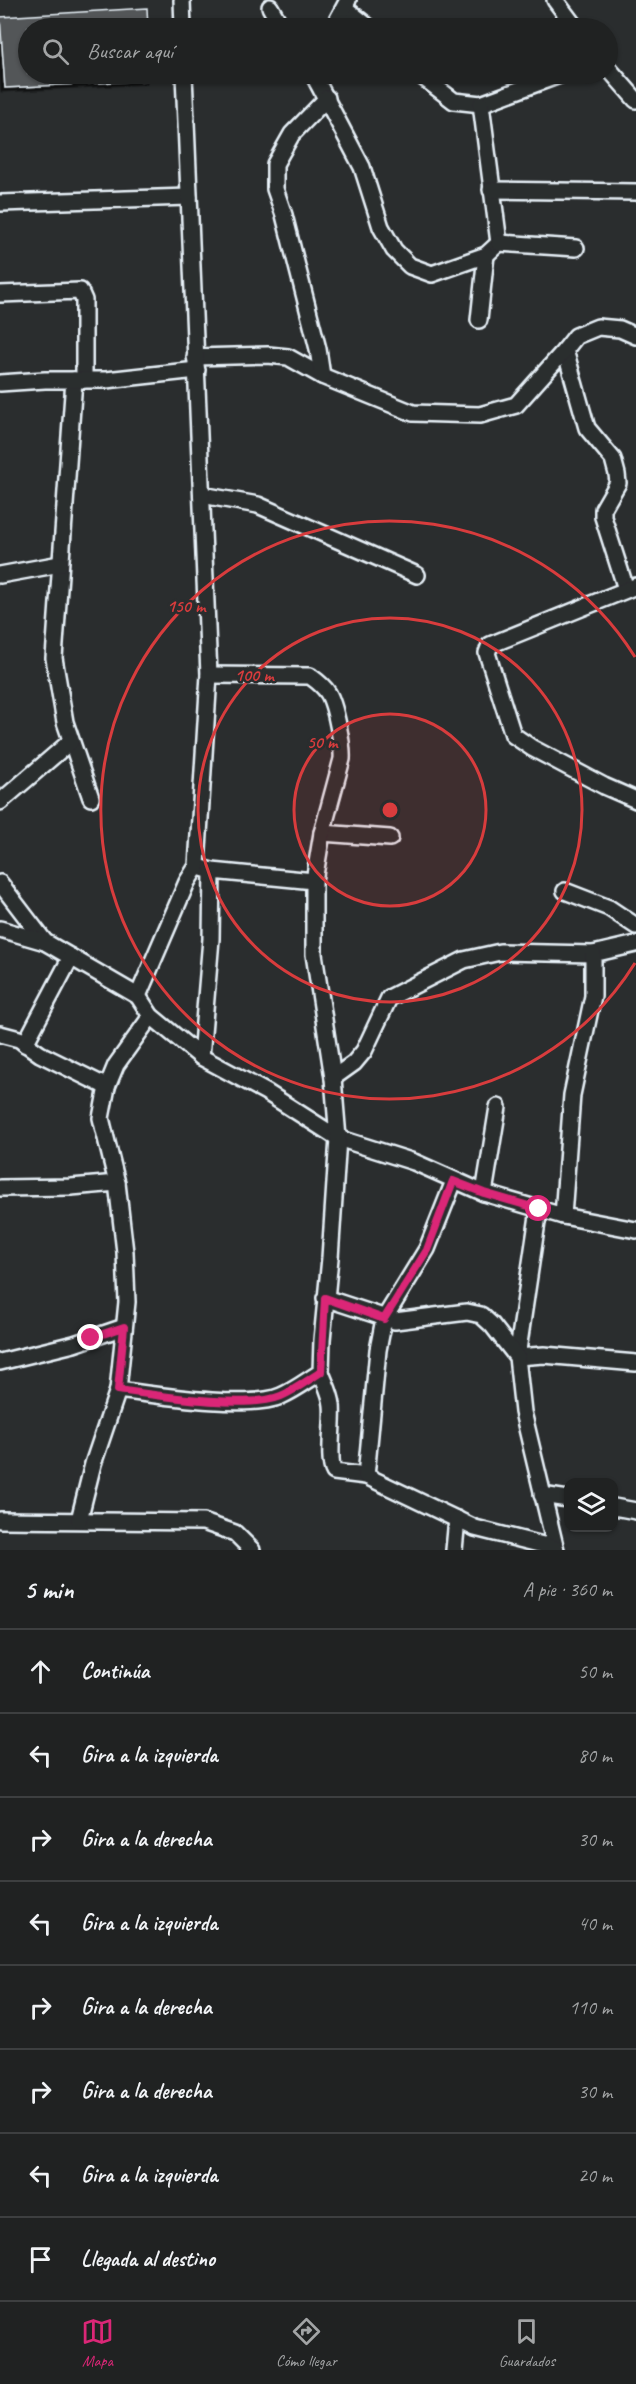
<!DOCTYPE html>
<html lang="es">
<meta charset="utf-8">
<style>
:root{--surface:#202222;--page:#2d2f2f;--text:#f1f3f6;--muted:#a2a4a5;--line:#3d3f40;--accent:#db2777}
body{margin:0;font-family:Caveat,sans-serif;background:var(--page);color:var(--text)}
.controls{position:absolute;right:18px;bottom:18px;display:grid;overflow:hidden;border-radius:12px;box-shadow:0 2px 4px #0004}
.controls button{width:54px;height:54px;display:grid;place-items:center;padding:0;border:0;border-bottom:2px solid var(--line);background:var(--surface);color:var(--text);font:30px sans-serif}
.stop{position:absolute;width:18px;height:18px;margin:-14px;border:4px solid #db2777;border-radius:50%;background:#fff}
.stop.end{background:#db2777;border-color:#fff;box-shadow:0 2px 6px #0008}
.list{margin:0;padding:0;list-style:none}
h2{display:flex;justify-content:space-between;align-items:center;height:78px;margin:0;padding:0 24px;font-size:26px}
h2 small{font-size:20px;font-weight:400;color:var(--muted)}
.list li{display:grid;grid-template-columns:39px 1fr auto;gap:18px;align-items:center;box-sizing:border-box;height:84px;padding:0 24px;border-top:2px solid var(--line)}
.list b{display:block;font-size:22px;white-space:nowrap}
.list em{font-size:20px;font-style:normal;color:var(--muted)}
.icon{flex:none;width:33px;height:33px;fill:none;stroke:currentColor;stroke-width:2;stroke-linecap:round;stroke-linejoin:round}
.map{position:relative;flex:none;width:636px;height:1550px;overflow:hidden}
.search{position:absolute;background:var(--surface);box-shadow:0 2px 4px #0004;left:18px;right:18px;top:18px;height:66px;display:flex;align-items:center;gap:15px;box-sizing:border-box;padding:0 21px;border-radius:33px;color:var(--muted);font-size:22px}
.sheet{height:750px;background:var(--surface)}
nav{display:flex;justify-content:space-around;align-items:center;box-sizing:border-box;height:84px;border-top:2px solid var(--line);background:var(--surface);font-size:16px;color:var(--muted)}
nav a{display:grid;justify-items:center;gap:3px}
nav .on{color:var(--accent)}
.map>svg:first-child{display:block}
.building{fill:#535759;stroke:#e8f1f8;stroke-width:1.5;filter:url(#shadow)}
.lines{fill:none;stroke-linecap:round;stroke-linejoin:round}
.minor-casing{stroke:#e8f1f8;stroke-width:20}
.minor{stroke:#2a2d2e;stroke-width:15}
.route{stroke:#db2777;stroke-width:8}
.ring{fill:none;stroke:#d83c3d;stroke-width:3}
.centre{fill:#d83c3d;stroke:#2a2d2e;stroke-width:3}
.ring-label{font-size:18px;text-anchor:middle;font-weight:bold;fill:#d83c3d;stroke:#2a2d2e;stroke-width:5;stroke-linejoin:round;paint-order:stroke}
</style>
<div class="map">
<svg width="636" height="1550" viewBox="0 0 636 1550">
<defs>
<filter id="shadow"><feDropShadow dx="-3.5" dy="3.5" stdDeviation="0" flood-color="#0009"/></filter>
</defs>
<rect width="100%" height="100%" fill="#2a2d2e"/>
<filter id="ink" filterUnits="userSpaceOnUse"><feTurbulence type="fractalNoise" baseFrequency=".0167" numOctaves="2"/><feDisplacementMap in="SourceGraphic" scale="12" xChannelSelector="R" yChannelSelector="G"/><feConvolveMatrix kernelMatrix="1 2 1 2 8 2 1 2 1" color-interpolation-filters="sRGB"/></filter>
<g filter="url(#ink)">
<polygon class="building" points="147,8 148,28 28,28 28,74 150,74 150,80 5,88 0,17"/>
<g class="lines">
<defs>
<g id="minor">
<polyline points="182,0 183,28"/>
<polyline points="555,0 576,28"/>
<polyline points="270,7 282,28"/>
<polyline points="345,8 370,28"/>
<polyline points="333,28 348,0"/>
<polyline points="608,68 636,100"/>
<polyline points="313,74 362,167 381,227 394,250 410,266 432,274 486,255 499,243"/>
<polyline points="419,74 454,101 481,104 562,74"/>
<polyline points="481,104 499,243"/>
<polyline points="491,190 636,192"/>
<polyline points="0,203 189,197"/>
<polyline points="499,243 576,248"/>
<polyline points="0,294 80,291 84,300 84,380"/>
<polyline points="479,320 486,255"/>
<polyline points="565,350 587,428 613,459 617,474 618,483 603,509 603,517 626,589"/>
<polyline points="195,357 268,355 288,357 322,376 413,413 480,415 516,405 565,350 576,336 598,327 620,329 636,336"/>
<polyline points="322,376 318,349 284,215 275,189 275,164 292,134 327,98"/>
<polyline points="74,380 54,658 65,722 91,798"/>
<polyline points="0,383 45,380 106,380 197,370"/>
<polyline points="202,495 258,505 417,575"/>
<polyline points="0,575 60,564"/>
<polyline points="636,586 490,645 487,653 513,735 532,748 604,786 636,800"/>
<polyline points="0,802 71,741"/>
<polyline points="322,833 390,838"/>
<polyline points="202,868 212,871 314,881"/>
<polyline points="0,883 45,942"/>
<polyline points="565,891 609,908 636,926"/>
<polyline points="0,929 45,942 138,996 151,1016 201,1057 266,1092 338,1138 414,1162 484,1193 563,1216 636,1230"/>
<polyline points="138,996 187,882 197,866 209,675 184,74"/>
<polyline points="0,1034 19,1039 40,1054 107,1087"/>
<polyline points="25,1044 71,957"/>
<polyline points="201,1057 211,939 212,871"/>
<polyline points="333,1078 354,1063 364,1051 389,998 464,960 500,952 593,954 636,944"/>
<polyline points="0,1188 71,1187 117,1183"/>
<polyline points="484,1193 498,1107"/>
<polyline points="539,1209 517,1357 544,1355 636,1363"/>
<polyline points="563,1216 572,1095 593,996 593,954"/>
<polyline points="325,1298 395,1321 467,1312 481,1315 492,1325 517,1357 523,1412 556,1550"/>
<polyline points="0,1362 74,1344 124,1327"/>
<path d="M321,1372C325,1383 331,1394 332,1405C334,1421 327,1461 334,1472L366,1476L475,1528L555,1548"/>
<path d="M118,1390C156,1395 248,1410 281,1396C295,1390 308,1380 321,1372L322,1340L330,1258L338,1138L333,1078L314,954V881L322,833L342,759C343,745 335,704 328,693C323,685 317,681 310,676L209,675"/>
<polyline points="366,1476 378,1350 384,1319 427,1249 454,1181"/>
<polyline points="542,1495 568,1499"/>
<polyline points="614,1507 636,1511"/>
<polyline points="0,1520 203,1522 235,1533 252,1550"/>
<polyline points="79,1520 93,1464 118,1390 127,1302 125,1252 117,1183 101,1118 107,1087 116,1065 151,1016"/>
<polyline points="454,1550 457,1519"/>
</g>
</defs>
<use href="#minor" class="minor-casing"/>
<use href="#minor" class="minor"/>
</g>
</g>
<g class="lines" filter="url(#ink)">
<path class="route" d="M91,1338L124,1327L118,1390C155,1395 248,1410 281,1396C295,1390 308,1380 321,1372L325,1298L384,1319L427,1250L453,1181L484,1193L539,1209"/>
</g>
<circle cx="390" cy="810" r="96" fill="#d83c3d" fill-opacity=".12"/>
<g class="ring">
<circle cx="390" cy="810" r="96"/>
<circle cx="390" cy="810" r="192"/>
<path d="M635 963A289 289 0 1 1 635 657"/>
</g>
<circle cx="390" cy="810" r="9" class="centre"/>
<g class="ring-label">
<text x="186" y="612">150 m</text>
<text x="254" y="681">100 m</text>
<text x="322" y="748">50 m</text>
</g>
</svg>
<div class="controls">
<button><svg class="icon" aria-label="layers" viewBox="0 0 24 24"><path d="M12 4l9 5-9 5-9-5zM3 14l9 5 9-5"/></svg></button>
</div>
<div class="stop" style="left:539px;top:1209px"></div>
<div class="stop end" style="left:91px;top:1338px"></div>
<div class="search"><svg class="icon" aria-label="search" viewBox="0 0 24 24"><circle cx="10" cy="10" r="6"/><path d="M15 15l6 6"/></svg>Buscar aquí</div>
</div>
<section class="sheet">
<h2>5 min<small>A pie · 360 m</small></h2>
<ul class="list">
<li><svg class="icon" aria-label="ahead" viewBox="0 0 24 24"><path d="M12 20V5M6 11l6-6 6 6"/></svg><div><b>Continúa</b></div><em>50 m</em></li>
<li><svg class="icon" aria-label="left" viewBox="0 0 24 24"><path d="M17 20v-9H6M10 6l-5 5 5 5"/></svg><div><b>Gira a la izquierda</b></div><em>80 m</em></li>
<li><svg class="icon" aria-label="right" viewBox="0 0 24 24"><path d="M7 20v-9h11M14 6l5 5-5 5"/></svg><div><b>Gira a la derecha</b></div><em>30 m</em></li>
<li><svg class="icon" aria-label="left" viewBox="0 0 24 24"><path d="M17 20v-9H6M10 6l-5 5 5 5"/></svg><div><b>Gira a la izquierda</b></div><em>40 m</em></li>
<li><svg class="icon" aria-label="right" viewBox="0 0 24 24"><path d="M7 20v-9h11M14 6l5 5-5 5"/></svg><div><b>Gira a la derecha</b></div><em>110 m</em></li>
<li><svg class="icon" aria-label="right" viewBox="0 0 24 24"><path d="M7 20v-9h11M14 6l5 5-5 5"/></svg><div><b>Gira a la derecha</b></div><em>30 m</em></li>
<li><svg class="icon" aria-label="left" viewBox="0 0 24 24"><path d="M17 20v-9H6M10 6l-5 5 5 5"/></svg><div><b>Gira a la izquierda</b></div><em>20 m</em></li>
<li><svg class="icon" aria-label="arrive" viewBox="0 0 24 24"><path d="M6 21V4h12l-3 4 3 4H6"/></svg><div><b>Llegada al destino</b></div></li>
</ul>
</section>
<nav>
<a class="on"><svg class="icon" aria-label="map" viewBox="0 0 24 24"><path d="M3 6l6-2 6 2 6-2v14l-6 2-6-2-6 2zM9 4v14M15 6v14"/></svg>Mapa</a>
<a><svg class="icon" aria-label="directions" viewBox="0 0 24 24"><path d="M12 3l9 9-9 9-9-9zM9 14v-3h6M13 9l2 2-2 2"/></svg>Cómo llegar</a>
<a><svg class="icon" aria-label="saved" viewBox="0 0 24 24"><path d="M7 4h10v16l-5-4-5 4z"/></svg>Guardados</a>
</nav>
